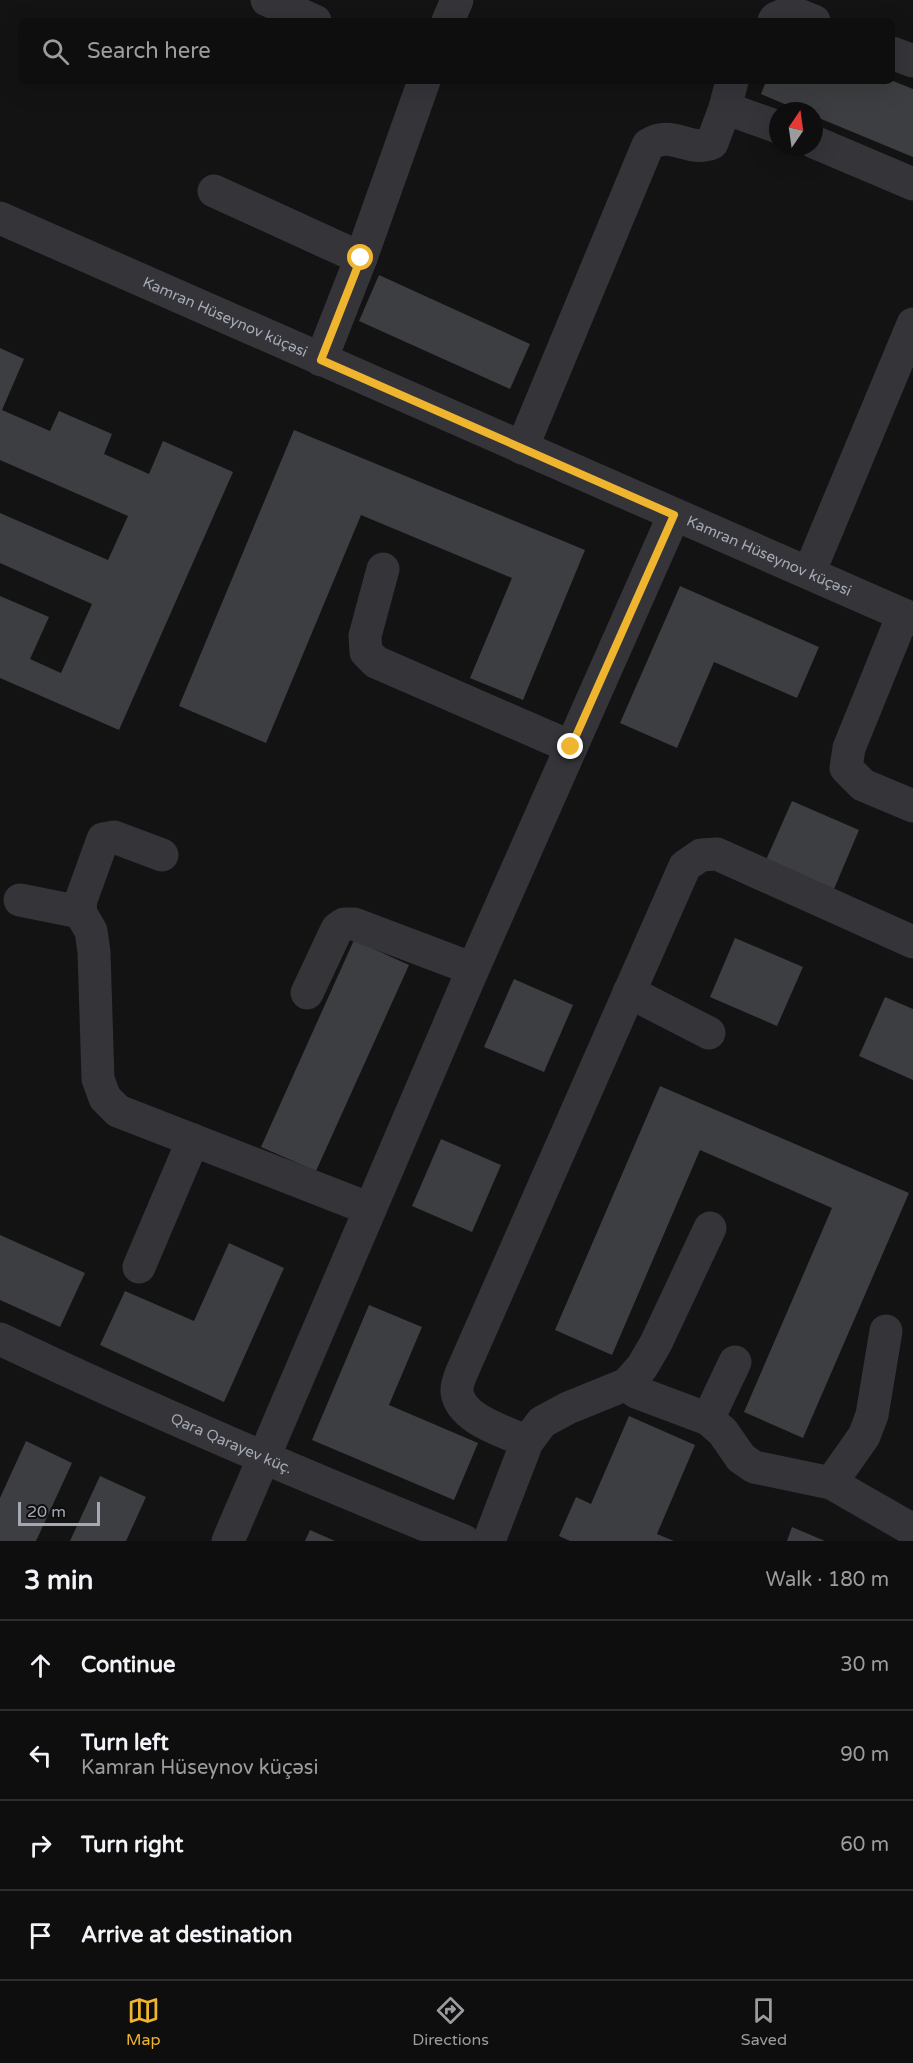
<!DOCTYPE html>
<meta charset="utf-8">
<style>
:root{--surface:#0e0e0f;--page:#171718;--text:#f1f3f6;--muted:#9b9c9e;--line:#2e2e2f;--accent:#f0b52f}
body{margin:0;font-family:"Varela Round",sans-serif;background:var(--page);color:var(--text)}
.compass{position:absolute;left:769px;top:102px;width:54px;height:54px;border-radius:50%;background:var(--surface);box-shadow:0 6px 24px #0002;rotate:13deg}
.scale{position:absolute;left:18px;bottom:15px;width:82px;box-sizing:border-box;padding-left:6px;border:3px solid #a4a9b5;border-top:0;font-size:16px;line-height:21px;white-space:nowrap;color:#a4a9b5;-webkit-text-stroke:4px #0e0e0f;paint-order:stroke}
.stop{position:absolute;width:18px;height:18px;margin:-14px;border:4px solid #f0b52f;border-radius:50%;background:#fff}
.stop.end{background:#f0b52f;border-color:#fff;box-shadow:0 2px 6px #0008}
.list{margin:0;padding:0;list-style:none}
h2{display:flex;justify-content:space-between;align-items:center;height:78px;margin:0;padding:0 24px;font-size:26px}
h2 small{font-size:20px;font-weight:400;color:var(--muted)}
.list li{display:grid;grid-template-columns:39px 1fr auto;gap:18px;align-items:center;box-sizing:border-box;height:90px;padding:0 24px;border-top:2px solid var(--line)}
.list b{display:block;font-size:22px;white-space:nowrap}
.list p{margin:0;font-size:20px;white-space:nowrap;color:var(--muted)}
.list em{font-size:20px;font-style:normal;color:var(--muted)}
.icon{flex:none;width:33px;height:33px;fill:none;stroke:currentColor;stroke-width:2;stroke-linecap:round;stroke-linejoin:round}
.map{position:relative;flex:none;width:913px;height:1541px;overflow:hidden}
.search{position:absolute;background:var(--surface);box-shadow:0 6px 24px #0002;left:18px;right:18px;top:18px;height:66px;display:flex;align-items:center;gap:15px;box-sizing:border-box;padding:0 21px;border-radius:9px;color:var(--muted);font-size:22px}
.sheet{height:438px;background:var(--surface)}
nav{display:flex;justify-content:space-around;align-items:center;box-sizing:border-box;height:84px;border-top:2px solid var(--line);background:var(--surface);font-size:16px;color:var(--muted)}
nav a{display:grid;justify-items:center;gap:3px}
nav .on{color:var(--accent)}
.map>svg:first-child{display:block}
.building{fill:#3d3e41}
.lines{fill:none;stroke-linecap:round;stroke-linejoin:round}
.minor{stroke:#343439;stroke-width:33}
.route{stroke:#f0b52f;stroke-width:8}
.labels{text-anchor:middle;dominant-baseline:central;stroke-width:4.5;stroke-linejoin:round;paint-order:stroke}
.street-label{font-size:15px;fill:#a4a9b5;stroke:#0e0e0f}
</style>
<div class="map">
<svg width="913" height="1541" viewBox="0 0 913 1541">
<rect width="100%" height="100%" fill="#131314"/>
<g class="building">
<polygon points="766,81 893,81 913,89 913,157 814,116 814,111 801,111 761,94"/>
<polygon points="379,275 530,344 510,389 359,321"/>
<polygon points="0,348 24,359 2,410 50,431 59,411 112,434 104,454 149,474 163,441 233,472 119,730 0,678 0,596 49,617 30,659 61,673 92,604 0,563 0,513 108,560 128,516 0,460"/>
<polygon points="294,430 585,550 523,700 470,678 512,578 361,515 266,743 179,706"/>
<polygon points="680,586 819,647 797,698 714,662 677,748 620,723"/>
<polygon points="792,801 859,830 834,889 766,860"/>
<polygon points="735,938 803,967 777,1026 710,997"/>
<polygon points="354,940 409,965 316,1171 261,1147"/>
<polygon points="514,979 573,1005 544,1072 484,1047"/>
<polygon points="885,997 913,1009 913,1080 859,1056"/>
<polygon points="660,1086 909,1193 803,1438 744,1412 832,1208 700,1150 612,1355 555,1330"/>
<polygon points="441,1139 501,1165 472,1232 412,1206"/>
<polygon points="0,1235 85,1273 60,1327 0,1300"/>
<polygon points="229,1243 284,1268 224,1402 100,1345 125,1291 194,1321"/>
<polygon points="369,1305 422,1327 389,1405 478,1443 454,1500 312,1440"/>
<polygon points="629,1416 695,1445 657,1534 674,1541 570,1541 559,1536 576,1497 591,1504"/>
<polygon points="26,1441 72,1463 36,1541 0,1541 0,1498"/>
<polygon points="100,1476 146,1497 126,1541 70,1541"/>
<polygon points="792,1527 825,1541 787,1541"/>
<polygon points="310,1530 335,1541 305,1541"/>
</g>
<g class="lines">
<g class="minor">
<polyline points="267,0 315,21"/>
<polyline points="448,21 457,0"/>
<polyline points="774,21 776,18 791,12 814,21"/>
<polyline points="892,53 913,61"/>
<polyline points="725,108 778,127"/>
<polyline points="814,142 913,184"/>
<polyline points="214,191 361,258"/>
<path id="s1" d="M0,218L913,619"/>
<polyline points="321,360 361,258 424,81"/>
<path d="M522,448L648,145C673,129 688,153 712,143L725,108L732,81"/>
<polyline points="383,569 365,636 366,652 376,662 571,747"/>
<polyline points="809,573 913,324"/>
<polyline points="903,615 849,748 846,768 863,785 913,806"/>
<polyline points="162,855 114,837 103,839 81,900 80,912 91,931 94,952 98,1079 105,1098 118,1111 370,1209"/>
<polyline points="20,900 80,912"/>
<polyline points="629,992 709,1033"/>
<polyline points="307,993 337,929 344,924 354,924 473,969"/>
<polyline points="139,1267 193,1140"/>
<path id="s2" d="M0,1339C153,1412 308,1477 464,1541"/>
<polyline points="627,1384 636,1392 708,1419 723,1432 741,1458 754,1467 831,1483 913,1530"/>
<polyline points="708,1419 735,1362"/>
<path d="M527,1442C505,1431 461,1420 457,1392C456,1387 459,1380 461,1374L685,866L701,855L717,854L913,942"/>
<polyline points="831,1483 864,1436 872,1415 886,1331"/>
<polyline points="228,1541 473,969 674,515"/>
<polyline points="489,1541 527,1442 542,1422 568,1408 627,1384 642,1367 656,1343 710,1228"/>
</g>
</g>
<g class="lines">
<polyline class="route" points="361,258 321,360 674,515 571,747"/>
</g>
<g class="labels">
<g class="street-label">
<text stroke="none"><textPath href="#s1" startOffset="246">Kamran Hüseynov küçəsi</textPath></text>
<text stroke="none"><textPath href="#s1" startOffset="840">Kamran Hüseynov küçəsi</textPath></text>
<text stroke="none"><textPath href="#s2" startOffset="254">Qara Qarayev küç.</textPath></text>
</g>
</g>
</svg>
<svg class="compass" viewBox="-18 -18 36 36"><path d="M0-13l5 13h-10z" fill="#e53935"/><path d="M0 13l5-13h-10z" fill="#9b9c9e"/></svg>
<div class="scale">20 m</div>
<div class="stop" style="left:361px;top:258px"></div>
<div class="stop end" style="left:571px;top:747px"></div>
<div class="search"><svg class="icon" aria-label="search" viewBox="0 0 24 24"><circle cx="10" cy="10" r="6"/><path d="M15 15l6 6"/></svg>Search here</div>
</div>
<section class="sheet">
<h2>3 min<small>Walk · 180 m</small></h2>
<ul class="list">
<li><svg class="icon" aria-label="ahead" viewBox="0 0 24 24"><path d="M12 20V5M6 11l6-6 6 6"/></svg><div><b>Continue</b></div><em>30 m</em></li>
<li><svg class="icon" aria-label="left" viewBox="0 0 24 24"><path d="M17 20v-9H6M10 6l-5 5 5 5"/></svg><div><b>Turn left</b><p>Kamran Hüseynov küçəsi</p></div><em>90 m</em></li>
<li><svg class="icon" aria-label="right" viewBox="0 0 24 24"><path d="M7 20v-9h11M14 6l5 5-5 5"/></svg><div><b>Turn right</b></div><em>60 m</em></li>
<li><svg class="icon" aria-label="arrive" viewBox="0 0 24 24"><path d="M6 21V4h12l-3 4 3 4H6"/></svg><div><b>Arrive at destination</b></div></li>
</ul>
</section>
<nav>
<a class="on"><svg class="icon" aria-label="map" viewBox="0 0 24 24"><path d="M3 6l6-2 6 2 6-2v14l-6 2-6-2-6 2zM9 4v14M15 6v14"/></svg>Map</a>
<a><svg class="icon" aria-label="directions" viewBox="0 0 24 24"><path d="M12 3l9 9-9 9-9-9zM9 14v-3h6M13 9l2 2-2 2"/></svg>Directions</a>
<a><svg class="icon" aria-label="saved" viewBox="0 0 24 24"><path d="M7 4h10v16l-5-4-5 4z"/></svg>Saved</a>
</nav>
